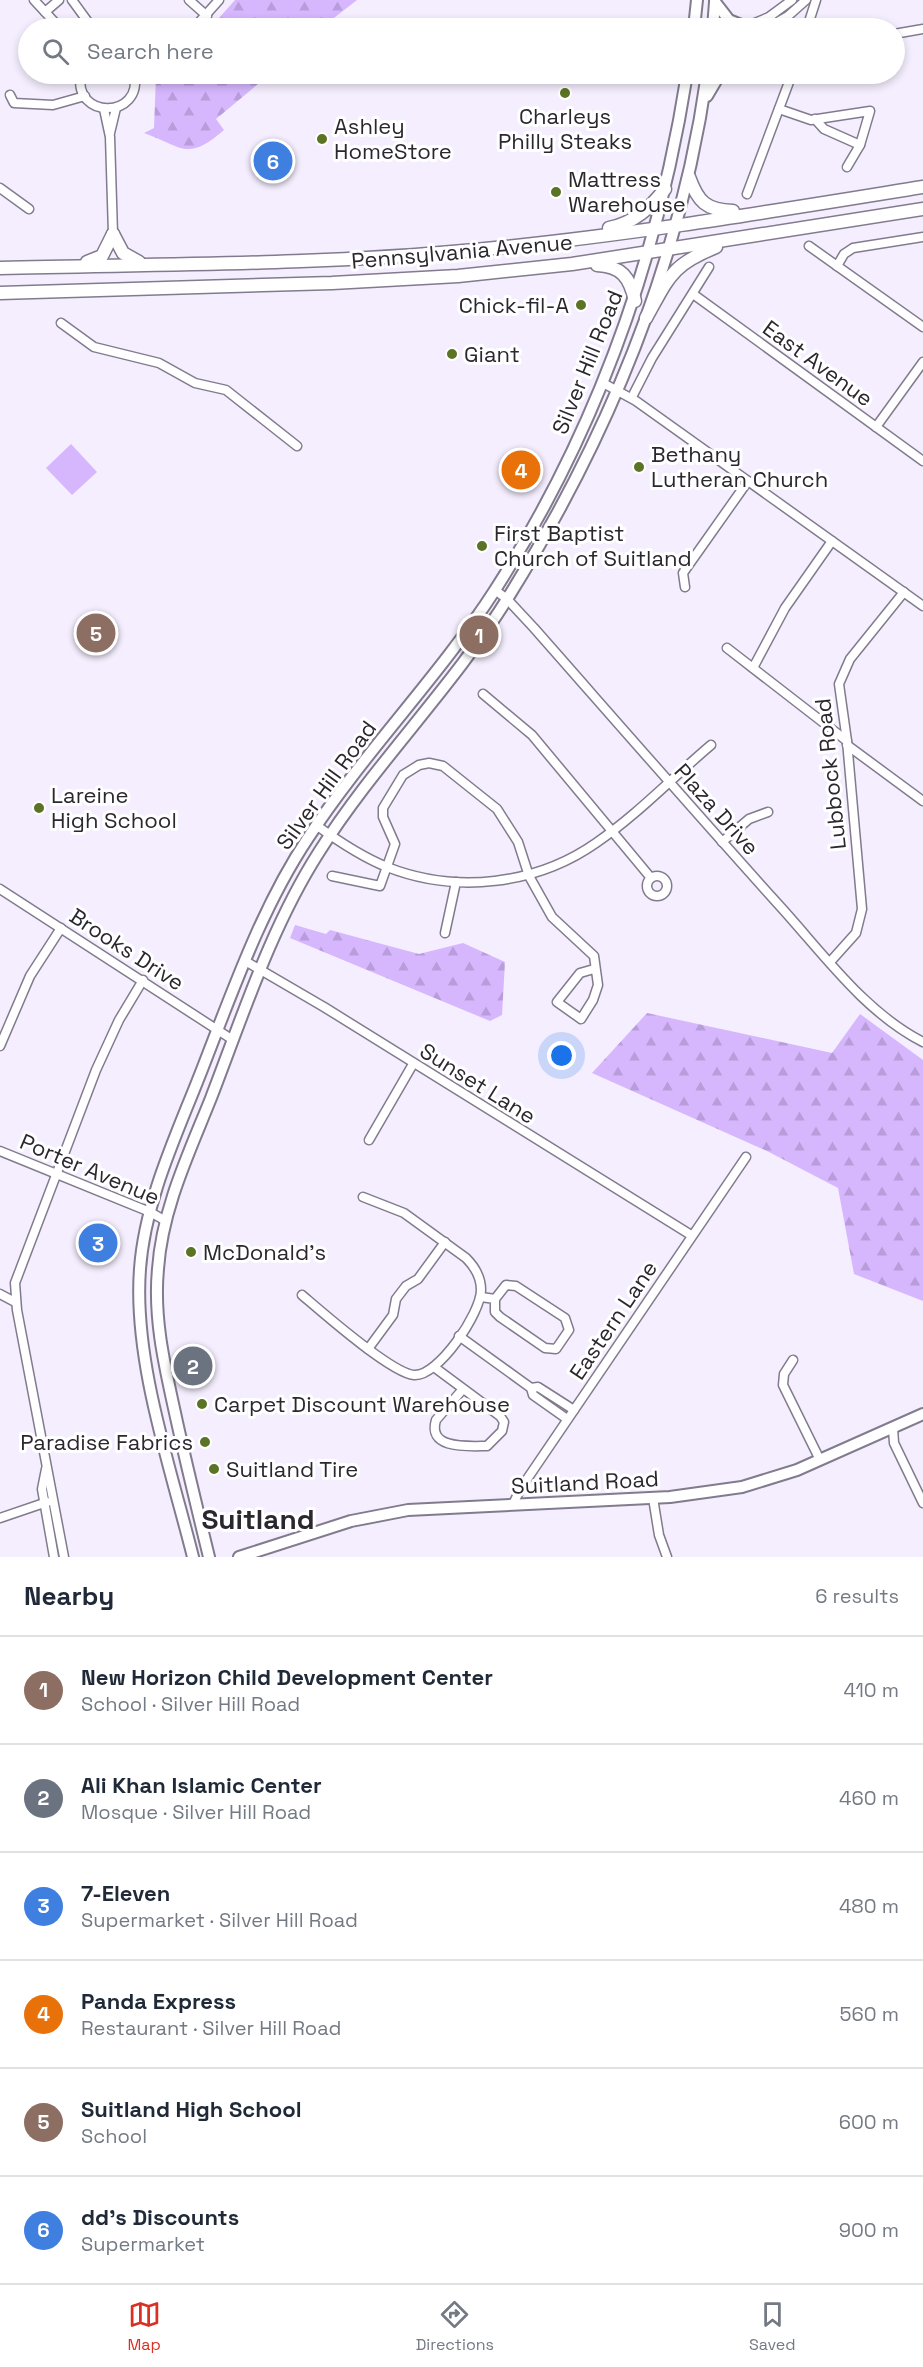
<!DOCTYPE html>
<meta charset="utf-8">
<style>
:root{--surface:#fff;--page:#f6f6f7;--text:#1f2937;--muted:#747a83;--line:#e0e1e3;--accent:#d93025}
body{margin:0;font-family:"Space Grotesk",sans-serif;background:var(--page);color:var(--text)}
.you{position:absolute;left:562px;top:1056px;width:21px;height:21px;margin:-15px;border:4px solid #fff;border-radius:50%;background:#1a73e8;box-shadow:0 0 0 9px #1a73e833}
.badge{display:grid;place-items:center;width:39px;height:39px;border-radius:50%;background:var(--accent);color:#fff;font-size:20px;font-weight:700}
.pin{position:absolute;translate:-50% -50%;border:3px solid #fff;box-shadow:0 2px 6px #0006}
.list{margin:0;padding:0;list-style:none}
h2{display:flex;justify-content:space-between;align-items:center;height:78px;margin:0;padding:0 24px;font-size:26px}
h2 small{font-size:20px;font-weight:400;color:var(--muted)}
.list li{display:grid;grid-template-columns:39px 1fr auto;gap:18px;align-items:center;box-sizing:border-box;height:108px;padding:0 24px;border-top:2px solid var(--line)}
.list b{display:block;font-size:22px;white-space:nowrap}
.list p{margin:0;font-size:20px;white-space:nowrap;color:var(--muted)}
.list em{font-size:20px;font-style:normal;color:var(--muted)}
.icon{flex:none;width:33px;height:33px;fill:none;stroke:currentColor;stroke-width:2;stroke-linecap:round;stroke-linejoin:round}
.map{position:relative;flex:none;width:923px;height:1557px;overflow:hidden}
.search{position:absolute;background:var(--surface);box-shadow:0 3px 9px #0003;left:18px;right:18px;top:18px;height:66px;display:flex;align-items:center;gap:15px;box-sizing:border-box;padding:0 21px;border-radius:33px;color:var(--muted);font-size:22px}
.sheet{height:726px;background:var(--surface)}
nav{display:flex;justify-content:space-around;align-items:center;box-sizing:border-box;height:84px;border-top:2px solid var(--line);background:var(--surface);font-size:16px;color:var(--muted)}
nav a{display:grid;justify-items:center;gap:3px}
nav .on{color:var(--accent)}
.map>svg:first-child{display:block}
.forest{fill:url(#forest-firs)}
.park{fill:#d6b7fe}
.lines{fill:none;stroke-linecap:round;stroke-linejoin:round}
.minor-casing{stroke:#827b8d;stroke-width:11}
.major-casing{stroke:#827b8d;stroke-width:14}
.highway-casing{stroke:#827b8d;stroke-width:15}
.minor{stroke:#fff;stroke-width:8}
.major{stroke:#fff;stroke-width:10}
.highway{stroke:#fff;stroke-width:12}
.poi-dot{fill:#5b7324;stroke:#fff;stroke-width:2}
.labels{text-anchor:middle;dominant-baseline:central;stroke-width:6;stroke-linejoin:round;paint-order:stroke}
.poi-label{font-size:22px;fill:#2a272e;stroke:#fff;text-anchor:start}
.street-label{font-size:22px;fill:#2a272e;stroke:#fff}
.district-label{font-size:28px;font-weight:bold;fill:#2a272e;stroke:#fff}
</style>
<div class="map">
<svg width="923" height="1557" viewBox="0 0 923 1557">
<defs>
<pattern id="forest-firs" width="22" height="20" patternUnits="userSpaceOnUse" patternTransform="scale(1.5)"><rect width="22" height="20" fill="#d6b7fe"/><path d="M5 1l3.5 6h-7zM16 11l3.5 6h-7z" fill="#b89dda"/></pattern>
</defs>
<rect width="100%" height="100%" fill="#f5eefe"/>
<g class="forest">
<polygon points="235,0 357,0 321,28 210,28"/>
<path d="M159,74H270L216,119L224,130C187,162 183,147 144,133L154,128L156,76Z"/>
<polygon points="295,925 326,934 330,930 419,954 463,943 505,962 502,1015 490,1021 290,938"/>
<polygon points="647,1013 832,1053 860,1014 923,1060 923,1301 854,1274 838,1188 767,1151 592,1073"/>
</g>
<polygon class="park" points="71,444 97,472 72,495 46,468"/>
<g class="lines">
<defs>
<g id="minor">
<polyline points="34,0 60,28"/>
<polyline points="72,0 91,26 88,28"/>
<polyline points="189,0 207,16"/>
<polyline points="45,12 59,0"/>
<polyline points="777,24 792,28"/>
<polyline points="194,28 219,0"/>
<polyline points="743,28 769,17 792,0"/>
<polyline points="767,28 788,16 806,0"/>
<polyline points="807,28 816,0"/>
<polyline points="894,34 923,29"/>
<path d="M81,74C72,120 144,119 134,74"/>
<polyline points="10,95 14,103 53,105 85,96"/>
<polyline points="104,109 110,137 113,234"/>
<polyline points="779,109 811,120 870,111 860,145 847,167"/>
<polyline points="815,119 824,129 860,145"/>
<polyline points="110,133 116,108"/>
<polyline points="0,188 29,209"/>
<polyline points="747,194 792,74"/>
<polyline points="809,246 923,327"/>
<polyline points="837,266 844,254 853,248 923,237"/>
<polyline points="693,294 923,461"/>
<polyline points="61,323 94,347 159,363 195,383 226,390 297,446"/>
<polyline points="603,383 636,401 923,606"/>
<polyline points="632,397 652,358 709,267"/>
<polyline points="876,427 923,362"/>
<polyline points="685,587 683,573 748,481"/>
<path d="M495,590L507,599L534,628C615,720 696,813 778,904C822,952 864,1012 923,1042"/>
<polyline points="727,648 847,741"/>
<polyline points="753,668 785,608 832,541"/>
<polyline points="483,694 532,735 651,878"/>
<polyline points="847,745 923,801"/>
<path d="M316,825C338,841 362,857 387,867C456,894 536,885 596,843C637,815 673,777 711,745"/>
<polyline points="722,842 749,819 768,812"/>
<circle cx="657" cy="886" r="10"/>
<polyline points="332,876 380,886 395,844 383,817 383,808 403,775 419,765 429,763 443,766 497,809 518,842 529,876 552,917 594,956 598,985 593,1000 581,1019 557,1002 580,973 594,969"/>
<polyline points="0,889 233,1040"/>
<polyline points="445,933 456,882"/>
<polyline points="247,962 324,1007 691,1235"/>
<polyline points="830,962 856,933 862,909 847,741 839,684 850,659 904,592"/>
<polyline points="0,1046 30,976 61,928"/>
<polyline points="369,1140 413,1064"/>
<polyline points="0,1151 150,1212 166,1221"/>
<polyline points="0,1294 15,1302"/>
<path d="M302,1295C322,1312 391,1373 414,1375C438,1377 481,1313 481,1290C481,1277 475,1267 466,1258L404,1213L363,1197"/>
<polyline points="481,1297 495,1299 495,1312 500,1317 545,1348 556,1349 569,1330 565,1318 516,1286 506,1285 495,1299"/>
<polyline points="459,1336 531,1388 533,1395 567,1419"/>
<polyline points="368,1349 393,1315 396,1299 406,1286 418,1279 445,1242"/>
<polyline points="793,1360 784,1374 783,1385 820,1460"/>
<path d="M434,1367L500,1416L504,1422L502,1431L487,1446C469,1446 427,1450 436,1420L463,1389"/>
<polyline points="531,1388 538,1387 574,1410"/>
<polyline points="893,1428 894,1443 923,1503"/>
<polyline points="46,1469 42,1489 54,1557"/>
<polyline points="653,1498 659,1535 667,1557"/>
<polyline points="513,1504 521,1488 746,1157"/>
<polyline points="0,1518 47,1502"/>
<polyline points="64,1557 17,1310 15,1283 96,1070 119,1020 143,980"/>
</g>
<g id="major">
<polyline points="715,2 729,20 746,27"/>
<polyline points="694,28 697,0"/>
<polyline points="713,28 715,2"/>
<polyline points="707,96 720,74"/>
<path d="M193,1557C171,1469 133,1360 140,1269C145,1199 178,1132 203,1067C233,990 262,907 308,838C365,751 439,677 495,590C597,431 658,259 687,74"/>
<path d="M209,1557C198,1512 187,1467 177,1422C166,1371 153,1321 158,1269C162,1209 189,1153 211,1098C243,1015 271,927 319,852C376,762 453,687 509,596C608,437 681,260 707,74"/>
<polyline points="239,1557 351,1521 408,1510 670,1497 742,1487 797,1470 923,1414"/>
</g>
<g id="highway">
<path d="M689,177C698,202 706,210 733,211"/>
<path d="M609,228C634,223 650,208 665,189"/>
<polyline points="113,234 123,253 139,262"/>
<polyline points="87,262 102,256 113,234"/>
<path d="M597,265C622,266 630,278 635,301"/>
<path d="M0,268C158,264 318,265 475,250C625,236 774,211 923,187"/>
<polyline points="0,293 332,283 458,276 572,264 923,209"/>
<path d="M646,318C669,277 671,265 716,247"/>
</g>
</defs>
<use href="#minor" class="minor-casing"/>
<use href="#major" class="major-casing"/>
<use href="#highway" class="highway-casing"/>
<use href="#minor" class="minor"/>
<use href="#major" class="major"/>
<use href="#highway" class="highway"/>
</g>
<g class="poi-dot">
<circle cx="565" cy="93" r="6"/>
<circle cx="322" cy="139" r="6"/>
<circle cx="556" cy="192" r="6"/>
<circle cx="581" cy="305" r="6"/>
<circle cx="452" cy="354" r="6"/>
<circle cx="639" cy="467" r="6"/>
<circle cx="482" cy="546" r="6"/>
<circle cx="39" cy="808" r="6"/>
<circle cx="191" cy="1252" r="6"/>
<circle cx="202" cy="1404" r="6"/>
<circle cx="205" cy="1442" r="6"/>
<circle cx="214" cy="1469" r="6"/>
</g>
<g class="labels">
<g class="poi-label">
<text x="565" y="116" text-anchor="middle">Charleys<tspan x="565" dy="25">Philly Steaks</tspan></text>
<text x="334" y="126">Ashley<tspan x="334" dy="25">HomeStore</tspan></text>
<text x="568" y="179">Mattress<tspan x="568" dy="25">Warehouse</tspan></text>
<text x="569" y="305" text-anchor="end">Chick-fil-A</text>
<text x="464" y="354">Giant</text>
<text x="651" y="454">Bethany<tspan x="651" dy="25">Lutheran Church</tspan></text>
<text x="494" y="533">First Baptist<tspan x="494" dy="25">Church of Suitland</tspan></text>
<text x="51" y="795">Lareine<tspan x="51" dy="25">High School</tspan></text>
<text x="203" y="1252">McDonald's</text>
<text x="214" y="1404">Carpet Discount Warehouse</text>
<text x="193" y="1442" text-anchor="end">Paradise Fabrics</text>
<text x="226" y="1469">Suitland Tire</text>
</g>
<g class="street-label">
<text transform="translate(462 251) rotate(-5)">Pennsylvania Avenue</text>
<text transform="translate(587 362) rotate(-68)">Silver Hill Road</text>
<text transform="translate(818 363) rotate(36)">East Avenue</text>
<text transform="translate(830 774) rotate(-96)">Lubbock Road</text>
<text transform="translate(326 785) rotate(-54)">Silver Hill Road</text>
<text transform="translate(717 809) rotate(48)">Plaza Drive</text>
<text transform="translate(127 949) rotate(33)">Brooks Drive</text>
<text transform="translate(478 1083) rotate(32)">Sunset Lane</text>
<text transform="translate(90 1169) rotate(23)">Porter Avenue</text>
<text transform="translate(613 1320) rotate(-56)">Eastern Lane</text>
<text transform="translate(585 1482) rotate(-3)">Suitland Road</text>
</g>
<g class="district-label">
<text x="258" y="1519">Suitland</text>
</g>
</g>
</svg>
<div class="you"></div>
<div class="pin badge" style="left:479px;top:635px;background:#8d6e63">1</div>
<div class="pin badge" style="left:193px;top:1366px;background:#6b7280">2</div>
<div class="pin badge" style="left:98px;top:1243px;background:#3f7fe0">3</div>
<div class="pin badge" style="left:521px;top:470px;background:#e8710a">4</div>
<div class="pin badge" style="left:96px;top:633px;background:#8d6e63">5</div>
<div class="pin badge" style="left:273px;top:161px;background:#3f7fe0">6</div>
<div class="search"><svg class="icon" aria-label="search" viewBox="0 0 24 24"><circle cx="10" cy="10" r="6"/><path d="M15 15l6 6"/></svg>Search here</div>
</div>
<section class="sheet">
<h2>Nearby<small>6 results</small></h2>
<ul class="list">
<li><span class="badge" style="background:#8d6e63">1</span><div><b>New Horizon Child Development Center</b><p>School · Silver Hill Road</p></div><em>410 m</em></li>
<li><span class="badge" style="background:#6b7280">2</span><div><b>Ali Khan Islamic Center</b><p>Mosque · Silver Hill Road</p></div><em>460 m</em></li>
<li><span class="badge" style="background:#3f7fe0">3</span><div><b>7-Eleven</b><p>Supermarket · Silver Hill Road</p></div><em>480 m</em></li>
<li><span class="badge" style="background:#e8710a">4</span><div><b>Panda Express</b><p>Restaurant · Silver Hill Road</p></div><em>560 m</em></li>
<li><span class="badge" style="background:#8d6e63">5</span><div><b>Suitland High School</b><p>School</p></div><em>600 m</em></li>
<li><span class="badge" style="background:#3f7fe0">6</span><div><b>dd's Discounts</b><p>Supermarket</p></div><em>900 m</em></li>
</ul>
</section>
<nav>
<a class="on"><svg class="icon" aria-label="map" viewBox="0 0 24 24"><path d="M3 6l6-2 6 2 6-2v14l-6 2-6-2-6 2zM9 4v14M15 6v14"/></svg>Map</a>
<a><svg class="icon" aria-label="directions" viewBox="0 0 24 24"><path d="M12 3l9 9-9 9-9-9zM9 14v-3h6M13 9l2 2-2 2"/></svg>Directions</a>
<a><svg class="icon" aria-label="saved" viewBox="0 0 24 24"><path d="M7 4h10v16l-5-4-5 4z"/></svg>Saved</a>
</nav>
